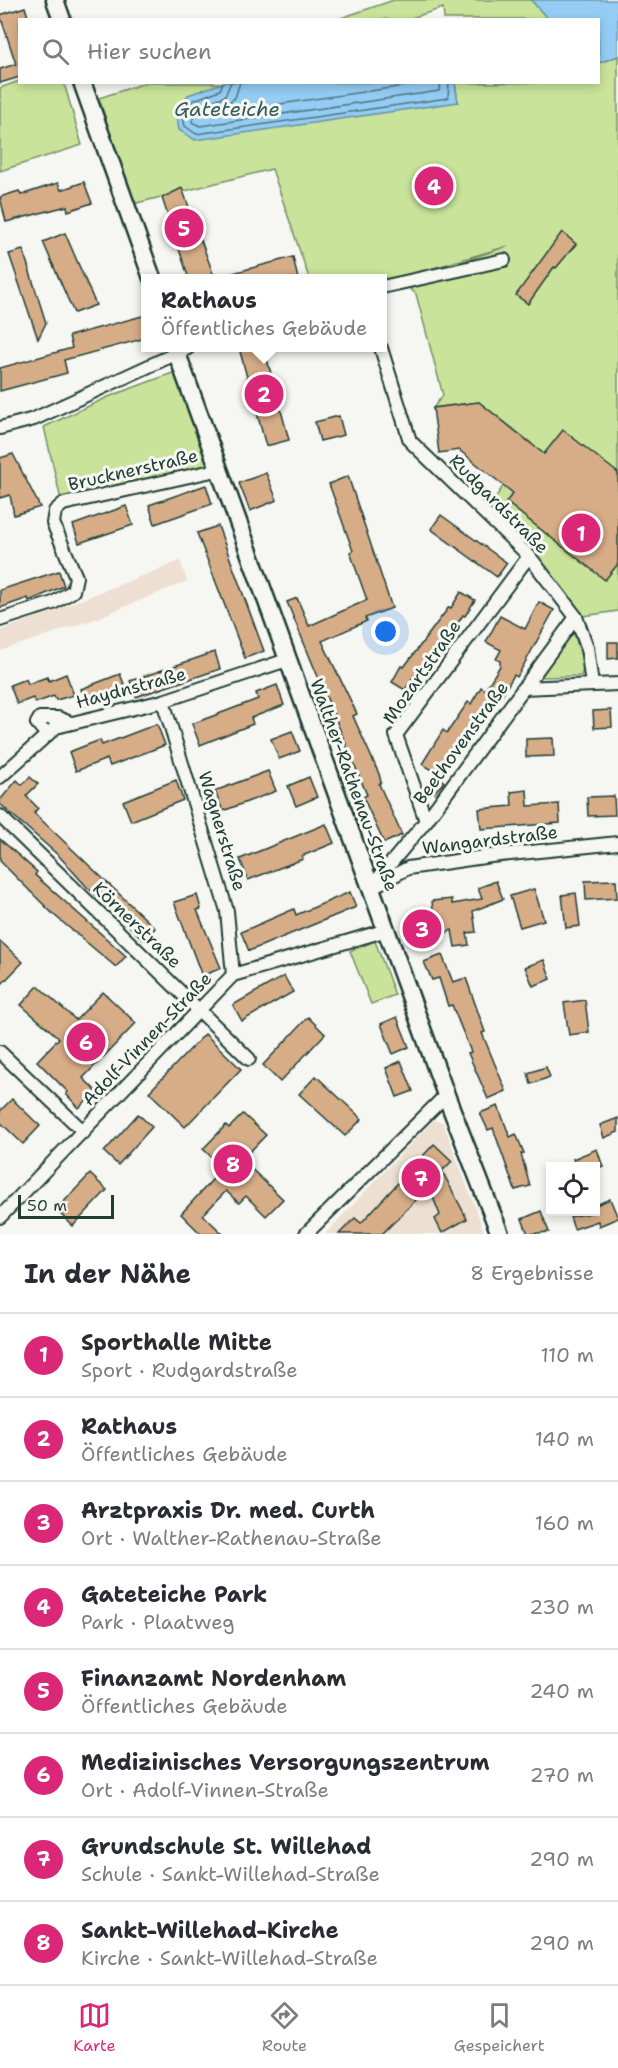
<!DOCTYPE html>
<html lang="de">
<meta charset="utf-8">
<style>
:root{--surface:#fff;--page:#f7f7f7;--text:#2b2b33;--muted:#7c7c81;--line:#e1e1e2;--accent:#db2777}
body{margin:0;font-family:"Shantell Sans",sans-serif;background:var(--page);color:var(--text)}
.controls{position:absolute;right:18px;bottom:18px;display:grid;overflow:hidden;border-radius:0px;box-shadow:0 3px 9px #0003}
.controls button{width:54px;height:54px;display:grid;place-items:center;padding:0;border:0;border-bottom:2px solid var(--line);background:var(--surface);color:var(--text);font:30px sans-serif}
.scale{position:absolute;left:18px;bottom:15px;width:96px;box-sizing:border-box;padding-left:6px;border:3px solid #1f3d34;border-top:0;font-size:16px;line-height:21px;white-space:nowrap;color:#1f3d34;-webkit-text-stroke:4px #f6f6f2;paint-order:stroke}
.you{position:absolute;left:386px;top:632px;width:21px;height:21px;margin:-15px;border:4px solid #fff;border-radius:50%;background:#1a73e8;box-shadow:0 0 0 9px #1a73e833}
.badge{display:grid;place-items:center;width:39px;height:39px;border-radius:50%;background:var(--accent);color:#fff;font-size:20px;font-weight:700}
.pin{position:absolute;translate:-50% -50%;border:3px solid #fff;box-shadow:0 2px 6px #0006}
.popup{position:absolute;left:141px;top:274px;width:246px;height:78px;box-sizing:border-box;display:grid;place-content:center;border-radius:0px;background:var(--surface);filter:drop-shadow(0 2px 4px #0005);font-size:20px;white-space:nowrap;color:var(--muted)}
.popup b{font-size:22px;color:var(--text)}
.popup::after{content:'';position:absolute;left:50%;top:100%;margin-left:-12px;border:12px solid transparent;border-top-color:var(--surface)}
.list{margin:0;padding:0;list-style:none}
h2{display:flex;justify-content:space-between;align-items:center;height:78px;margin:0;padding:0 24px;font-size:26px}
h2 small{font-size:20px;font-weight:400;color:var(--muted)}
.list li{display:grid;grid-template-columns:39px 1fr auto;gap:18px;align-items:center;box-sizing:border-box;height:84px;padding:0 24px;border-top:2px solid var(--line)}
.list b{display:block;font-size:22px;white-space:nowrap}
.list p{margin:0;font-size:20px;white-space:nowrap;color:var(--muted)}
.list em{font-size:20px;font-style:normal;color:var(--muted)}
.icon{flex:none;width:33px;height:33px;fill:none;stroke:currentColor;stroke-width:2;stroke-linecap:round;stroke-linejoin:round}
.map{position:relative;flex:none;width:618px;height:1234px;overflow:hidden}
.search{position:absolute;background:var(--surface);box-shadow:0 3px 9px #0003;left:18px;right:18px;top:18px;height:66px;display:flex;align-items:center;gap:15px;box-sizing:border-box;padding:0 21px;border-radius:0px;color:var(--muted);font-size:22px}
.sheet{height:750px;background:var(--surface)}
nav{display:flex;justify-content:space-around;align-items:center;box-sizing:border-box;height:84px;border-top:2px solid var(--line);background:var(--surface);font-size:16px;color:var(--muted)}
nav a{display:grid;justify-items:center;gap:3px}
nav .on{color:var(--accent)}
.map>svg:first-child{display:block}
.built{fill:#ede0d2}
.green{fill:#c9e39a;stroke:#749067;stroke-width:1.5}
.water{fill:#94ccf3;stroke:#6593a7;stroke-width:1.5}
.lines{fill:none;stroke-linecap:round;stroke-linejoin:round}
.shore{stroke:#4e7680;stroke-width:1.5}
.building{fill:#d7ad88;stroke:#1f3d34;stroke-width:1.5}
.street-casing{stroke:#1f3d34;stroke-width:16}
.secondary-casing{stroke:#1f3d34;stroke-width:21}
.street{stroke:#f6f6f2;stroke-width:12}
.secondary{stroke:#f6f6f2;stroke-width:16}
.labels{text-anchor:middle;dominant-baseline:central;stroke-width:6;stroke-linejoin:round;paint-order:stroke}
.street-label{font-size:18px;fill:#1f3d34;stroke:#f6f6f2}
.water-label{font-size:20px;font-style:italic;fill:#365a5a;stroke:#f6f6f2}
</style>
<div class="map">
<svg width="618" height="1234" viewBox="0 0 618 1234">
<rect width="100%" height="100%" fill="#f6f6f2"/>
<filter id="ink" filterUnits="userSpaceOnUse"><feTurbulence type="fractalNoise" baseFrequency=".0167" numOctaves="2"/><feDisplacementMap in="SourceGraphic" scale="12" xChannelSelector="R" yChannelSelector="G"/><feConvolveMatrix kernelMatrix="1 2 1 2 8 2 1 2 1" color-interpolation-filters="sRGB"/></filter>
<g filter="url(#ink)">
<g class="built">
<polygon points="180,561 187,581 95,619 0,651 0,631"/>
<polygon points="433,1120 443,1122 485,1234 325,1234"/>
</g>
<g class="green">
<polygon points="394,0 531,0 548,19 444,19 443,8 408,19 335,20"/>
<polygon points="618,56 618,611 576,617 485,514 531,443 479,402 433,408 443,395 416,294 402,282 508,246 383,283 382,278 309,278 272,169 133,204 99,98 145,83 225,83 188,95 177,117 458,102 455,83 598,82 599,63"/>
<polygon points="19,81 64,83 82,145 0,171 0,88"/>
<polygon points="178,371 216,468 62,504 44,427 108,397"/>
<polygon points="573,629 584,667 581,676 541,677 539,671"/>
<polygon points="375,941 395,995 371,1004 350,951"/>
</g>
<g class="water">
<polygon points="531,0 618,0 618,56 599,63 598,20 548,19"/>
<polygon points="225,82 455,83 458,102 195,140 179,130 177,117 188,95"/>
</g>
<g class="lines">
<g class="shore">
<polyline points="223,82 220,90 192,101 183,118 185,126 196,134 448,98 449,82"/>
<polyline points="231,82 225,96 197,107 192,122 200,126 439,91 441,82"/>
<polyline points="240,82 235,98 218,109 218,113 432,82"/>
</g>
</g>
<g class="building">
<polygon points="25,7 29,20 20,20 20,77 0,83 0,69 16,64 0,15"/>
<polygon points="84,182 92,203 68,211 67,206 6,222 0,197 19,191 21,195 58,183 61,190"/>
<polygon points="182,188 215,279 189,279 162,198"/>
<polygon points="562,232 576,244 556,268 554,267 528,304 516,295"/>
<polygon points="65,233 96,305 74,313 43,242"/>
<polygon points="23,250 46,323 38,339 9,254"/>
<polygon points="293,257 298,279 225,279 225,275"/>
<polygon points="146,315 146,338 64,360 67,373 0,391 0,368 72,348 69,336"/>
<polygon points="239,348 264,348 289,440 266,446"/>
<polygon points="479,402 544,454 563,430 618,473 618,564 605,580 506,502 513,493 459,450 439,453 433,408"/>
<polygon points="339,416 344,435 320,441 315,422"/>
<polygon points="13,454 40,507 14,515 10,495 0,498 0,458"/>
<polygon points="266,473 277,500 250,511 239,483"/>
<polygon points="348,476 392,608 365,618 367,621 322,641 357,714 353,716 379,774 381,782 379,784 402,835 384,843 363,797 367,795 287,602 297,598 309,626 367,600 350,552 353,551 329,484"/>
<polygon points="206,485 212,504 155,524 149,505"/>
<polygon points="126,506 133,525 79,543 73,525"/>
<polygon points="441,515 507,563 497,577 431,529"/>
<polygon points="218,526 264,651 245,658 197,533"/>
<polygon points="59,571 64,586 29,601 28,598 0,608 0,590"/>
<polygon points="461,592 475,600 465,616 463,615 453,631 451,629 442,645 440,644 418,676 415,674 405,690 392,682 401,666 404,667 449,607 451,608"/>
<polygon points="539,602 554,610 517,677 514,675 500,698 496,696 486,713 483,711 472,728 470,727 461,743 458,742 449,758 446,756 436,772 422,764 443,730 447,733 468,702 471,704 481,687 485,690 500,666 500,661 496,659 501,650 486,642 500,616 525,629"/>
<polygon points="608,642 618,642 618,658 608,659"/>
<polygon points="215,652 220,669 136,697 130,681"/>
<polygon points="66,674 74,695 56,700 54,696 35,703 33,698 17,704 10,685 26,679 28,684 47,677 49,681"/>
<polygon points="120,674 127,691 87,706 81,689"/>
<polygon points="277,685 284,705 251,718 253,724 200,745 192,724 258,699 256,693"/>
<polygon points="611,710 612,727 594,728 593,711"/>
<polygon points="157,724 165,745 110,766 107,759 76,771 69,752 100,740 102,745"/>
<polygon points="292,731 300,751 279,759 271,739"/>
<polygon points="553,738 554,756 526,757 526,739"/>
<polygon points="268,771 276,791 223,811 215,791"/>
<polygon points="437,775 444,782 434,793 426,785"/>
<polygon points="30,777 38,784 26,796 38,808 34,813 155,928 144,940 87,887 59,856 0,804 0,800 17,780 22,785"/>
<polygon points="309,777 317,797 296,806 288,786"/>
<polygon points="176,780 183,800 131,821 123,801"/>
<polygon points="527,790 528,806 559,804 560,823 481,829 479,809 512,806 511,792"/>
<polygon points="614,796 615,815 588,816 587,797"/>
<polygon points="326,824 334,843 302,856 303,859 248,880 240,859"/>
<polygon points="0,839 37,872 35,875 126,956 116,967 54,915 0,861"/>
<polygon points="616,880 617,898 586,900 585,881"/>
<polygon points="496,881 503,899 473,911 476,932 467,933 469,945 455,947 452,930 418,944 408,921 433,911 432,901 452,899 452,904 482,899 478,888"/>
<polygon points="534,889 544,920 520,927 510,896"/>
<polygon points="350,892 356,907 249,951 241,932 294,909 296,915"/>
<polygon points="576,893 580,926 566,928 562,895"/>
<polygon points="197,895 201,909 197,910 221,968 202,976 174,902"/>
<polygon points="0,941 23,962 0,986"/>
<polygon points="442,955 453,982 466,978 485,1032 482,1033 506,1091 488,1099 468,1053 471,1052 452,1005 448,1006 439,978 432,980 424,962"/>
<polygon points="544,960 551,979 533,986 525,967"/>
<polygon points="284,976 293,992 242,1021 233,1005"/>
<polygon points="38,986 76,1020 103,992 136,1023 83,1078 96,1091 79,1108 66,1094 68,1092 37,1061 59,1038 21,1005"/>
<polygon points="585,1000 589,1032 569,1035 564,1003"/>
<polygon points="308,1017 325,1034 280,1082 263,1065"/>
<polygon points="397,1017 409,1047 393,1054 381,1024"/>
<polygon points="205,1034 241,1069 185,1127 149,1092"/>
<polygon points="401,1061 413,1091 397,1097 386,1068"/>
<polygon points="546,1067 550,1077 531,1084 528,1073"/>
<polygon points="316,1076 362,1119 345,1136 299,1094"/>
<polygon points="12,1099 40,1126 23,1144 0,1122 0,1111"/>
<polygon points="498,1106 510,1137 516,1134 524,1153 521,1154 530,1186 515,1190 493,1128 488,1130 480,1113"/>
<polygon points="138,1114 152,1127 118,1165 104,1152"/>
<polygon points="243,1114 266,1135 242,1160 283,1199 266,1216 246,1196 239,1203 226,1191 203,1215 223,1234 201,1234 181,1214 223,1168 203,1149 226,1125 229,1128"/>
<polygon points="618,1118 618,1132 604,1138 600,1125"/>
<polygon points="434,1144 452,1161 442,1171 467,1219 442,1233 435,1219 440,1215 429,1187 382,1234 339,1234 355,1218 361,1223"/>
<polygon points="597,1149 603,1167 576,1167 573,1159"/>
<polygon points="90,1174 107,1190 73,1226 56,1210"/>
<polygon points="610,1199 618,1218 599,1226 598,1221 574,1229 570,1217 596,1212 596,1205"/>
<polygon points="541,1211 549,1232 528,1234 522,1219"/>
</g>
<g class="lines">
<defs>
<g id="street">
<polyline points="382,287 504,260"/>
<polyline points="381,348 410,441 529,556 576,617 587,647 592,685"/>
<polyline points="0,428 34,419 188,348"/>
<polyline points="0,620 53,603 73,591 76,577 53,523 55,511 63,504 221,469"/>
<polyline points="523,688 618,684"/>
<polyline points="163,701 227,911 233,975"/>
<polyline points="47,735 37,723 40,718 58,718 71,723"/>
<polyline points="0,777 56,727 163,701 287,660"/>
<polyline points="0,816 249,1059"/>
<polyline points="426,821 396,735 529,556"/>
<polyline points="376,885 408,868 491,856 618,843"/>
<polyline points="371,887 426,821 576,617"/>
<polyline points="0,1052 84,1132"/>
<polyline points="0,1217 233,975 387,930"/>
<polyline points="306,1234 446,1095"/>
</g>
<g id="secondary">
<polyline points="55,0 62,20"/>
<polyline points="82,82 152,278"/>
<polyline points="175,348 446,1095 500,1234"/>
</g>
</defs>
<use href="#street" class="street-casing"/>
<use href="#secondary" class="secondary-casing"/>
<use href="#street" class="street"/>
<use href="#secondary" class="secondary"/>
</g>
</g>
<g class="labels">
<g class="street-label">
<text transform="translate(133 470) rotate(-13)">Brucknerstraße</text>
<text transform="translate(499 504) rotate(45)">Rudgardstraße</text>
<text transform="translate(422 672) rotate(-55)">Mozartstraße</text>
<text transform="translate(131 688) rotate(-15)">Haydnstraße</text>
<text transform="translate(461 743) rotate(-54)">Beethovenstraße</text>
<text transform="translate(354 785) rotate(70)">Walther-Rathenau-Straße</text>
<text transform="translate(222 831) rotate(73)">Wagnerstraße</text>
<text transform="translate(490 840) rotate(-7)">Wangardstraße</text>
<text transform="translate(137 925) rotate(44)">Körnerstraße</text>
<text transform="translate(147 1039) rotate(-46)">Adolf-Vinnen-Straße</text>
</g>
<g class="water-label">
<text x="227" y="109">Gateteiche</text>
</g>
</g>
</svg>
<div class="controls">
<button><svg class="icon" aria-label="locate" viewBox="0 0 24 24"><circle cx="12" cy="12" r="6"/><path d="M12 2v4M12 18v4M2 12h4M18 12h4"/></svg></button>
</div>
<div class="scale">50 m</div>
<div class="you"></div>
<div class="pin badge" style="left:581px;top:533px">1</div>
<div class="pin badge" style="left:264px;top:394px">2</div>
<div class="popup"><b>Rathaus</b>Öffentliches Gebäude</div>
<div class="pin badge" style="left:422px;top:929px">3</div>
<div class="pin badge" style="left:434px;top:186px">4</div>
<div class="pin badge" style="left:184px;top:228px">5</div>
<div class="pin badge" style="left:86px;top:1042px">6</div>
<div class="pin badge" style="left:421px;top:1178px">7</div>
<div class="pin badge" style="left:233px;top:1164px">8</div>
<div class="search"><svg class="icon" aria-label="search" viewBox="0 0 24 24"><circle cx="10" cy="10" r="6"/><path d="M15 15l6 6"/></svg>Hier suchen</div>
</div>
<section class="sheet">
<h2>In der Nähe<small>8 Ergebnisse</small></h2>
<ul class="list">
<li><span class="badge">1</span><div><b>Sporthalle Mitte</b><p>Sport · Rudgardstraße</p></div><em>110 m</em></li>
<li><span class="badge">2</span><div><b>Rathaus</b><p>Öffentliches Gebäude</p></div><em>140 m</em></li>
<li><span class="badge">3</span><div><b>Arztpraxis Dr. med. Curth</b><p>Ort · Walther-Rathenau-Straße</p></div><em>160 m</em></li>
<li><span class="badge">4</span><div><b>Gateteiche Park</b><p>Park · Plaatweg</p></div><em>230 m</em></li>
<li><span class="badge">5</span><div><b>Finanzamt Nordenham</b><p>Öffentliches Gebäude</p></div><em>240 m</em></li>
<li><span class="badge">6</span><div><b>Medizinisches Versorgungszentrum</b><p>Ort · Adolf-Vinnen-Straße</p></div><em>270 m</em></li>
<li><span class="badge">7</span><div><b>Grundschule St. Willehad</b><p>Schule · Sankt-Willehad-Straße</p></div><em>290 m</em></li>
<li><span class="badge">8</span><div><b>Sankt-Willehad-Kirche</b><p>Kirche · Sankt-Willehad-Straße</p></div><em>290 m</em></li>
</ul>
</section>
<nav>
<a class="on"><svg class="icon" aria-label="map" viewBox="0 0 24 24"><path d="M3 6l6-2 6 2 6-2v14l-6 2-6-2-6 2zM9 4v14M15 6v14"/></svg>Karte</a>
<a><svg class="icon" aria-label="directions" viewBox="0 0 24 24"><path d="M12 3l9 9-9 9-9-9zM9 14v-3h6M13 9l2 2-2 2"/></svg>Route</a>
<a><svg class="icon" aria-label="saved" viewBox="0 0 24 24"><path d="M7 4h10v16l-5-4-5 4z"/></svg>Gespeichert</a>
</nav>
